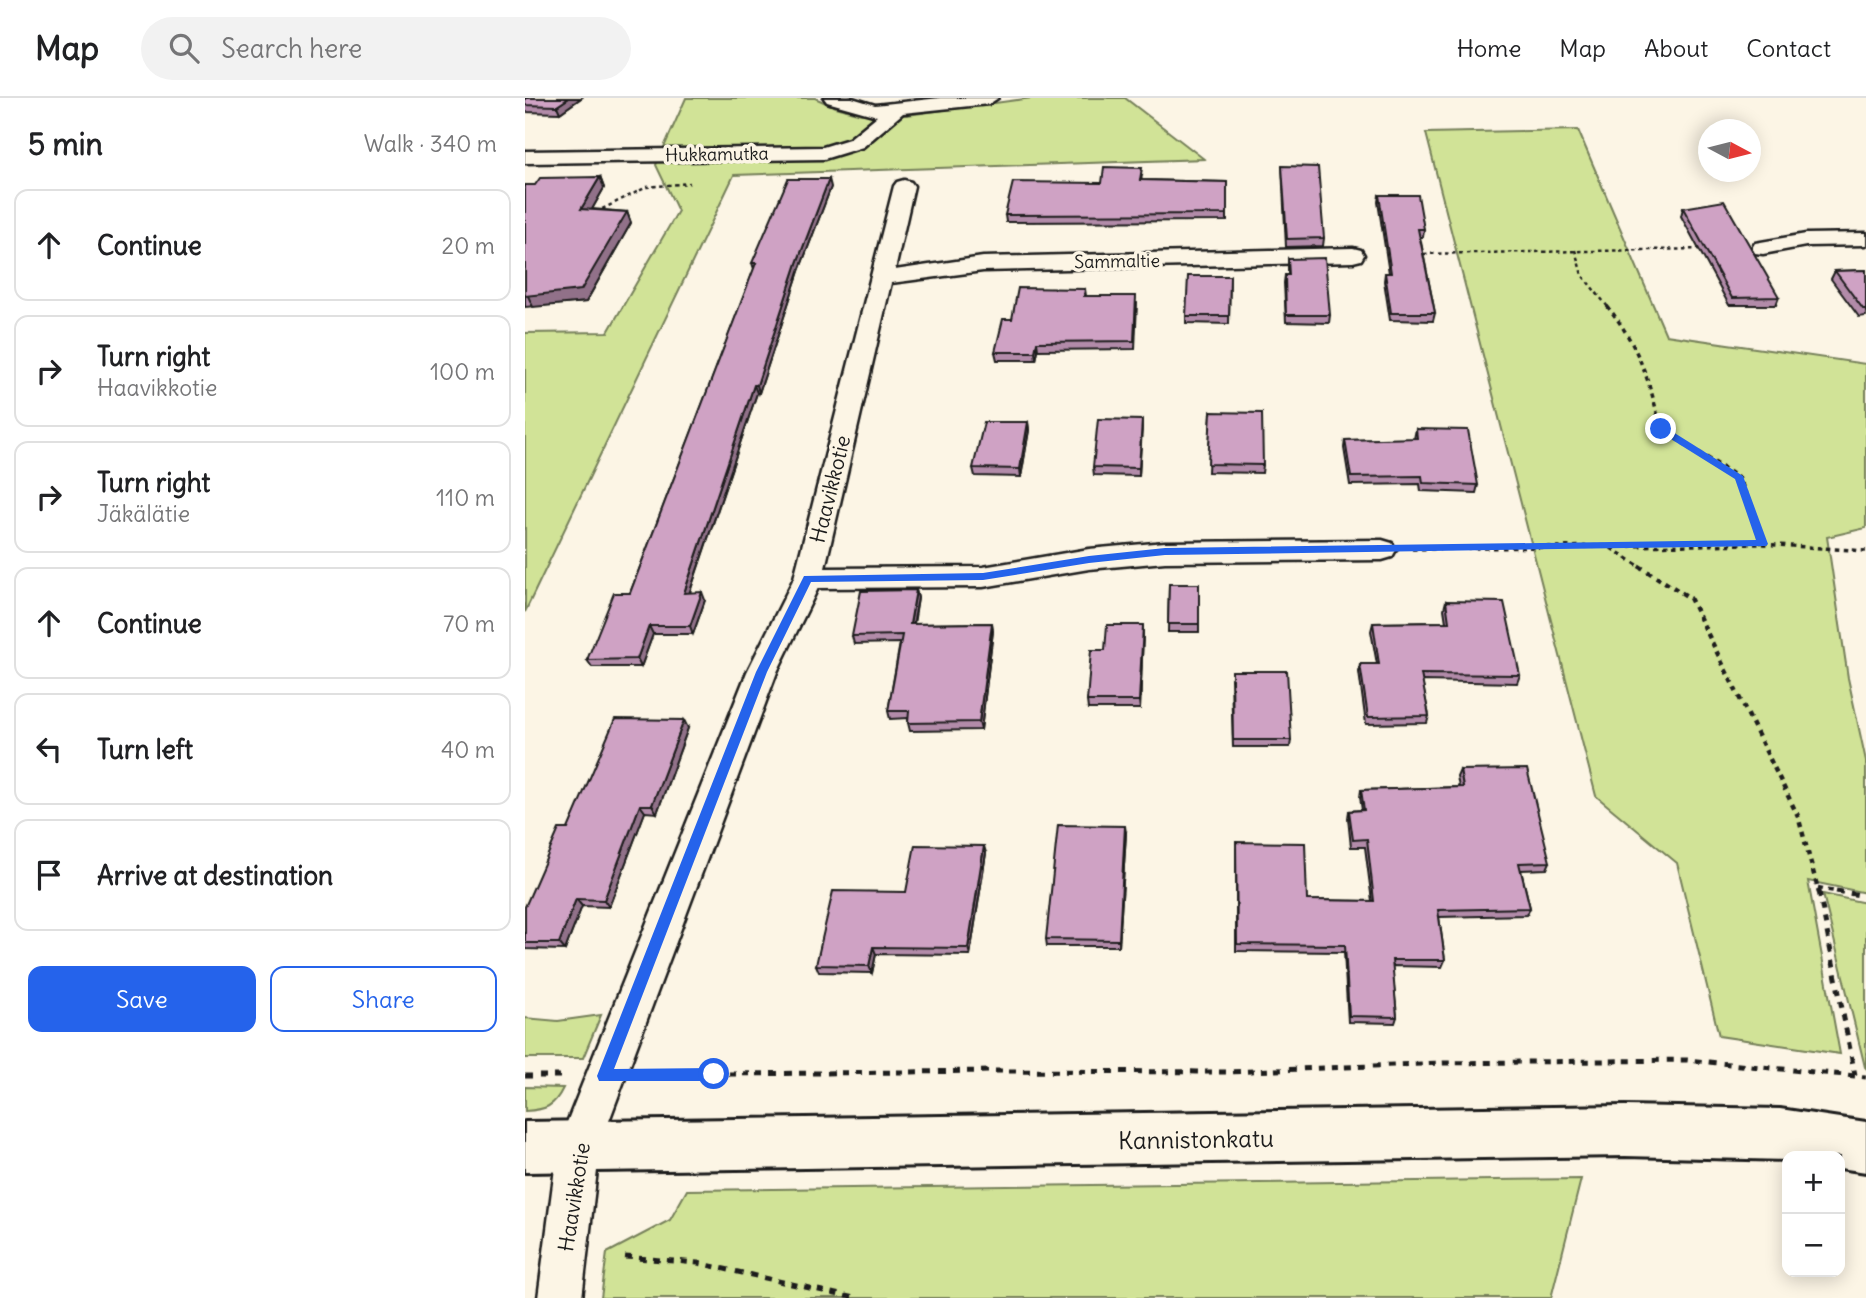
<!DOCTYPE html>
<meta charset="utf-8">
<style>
:root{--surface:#fff;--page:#f2f2f2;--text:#202124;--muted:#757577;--line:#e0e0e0;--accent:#2563eb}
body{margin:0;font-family:Delius,sans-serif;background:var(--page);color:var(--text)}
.controls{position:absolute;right:21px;bottom:21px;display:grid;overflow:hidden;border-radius:14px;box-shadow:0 4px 18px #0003}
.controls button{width:63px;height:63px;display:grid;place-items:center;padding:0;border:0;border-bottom:2px solid var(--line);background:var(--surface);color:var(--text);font:35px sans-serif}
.compass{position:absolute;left:1173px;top:21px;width:63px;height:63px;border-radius:50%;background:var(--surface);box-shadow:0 4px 18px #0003;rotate:97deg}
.stop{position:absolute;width:21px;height:21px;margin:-16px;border:5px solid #2563eb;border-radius:50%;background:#fff}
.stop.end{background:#2563eb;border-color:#fff;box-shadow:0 2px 7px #0008}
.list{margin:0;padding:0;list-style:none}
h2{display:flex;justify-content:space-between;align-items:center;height:91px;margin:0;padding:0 28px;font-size:30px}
h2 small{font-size:23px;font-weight:400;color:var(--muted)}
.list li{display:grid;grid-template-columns:46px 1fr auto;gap:21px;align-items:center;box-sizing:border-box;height:112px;margin:0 14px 14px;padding:0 14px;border:2px solid var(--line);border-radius:14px}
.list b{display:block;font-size:26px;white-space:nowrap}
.list p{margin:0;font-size:23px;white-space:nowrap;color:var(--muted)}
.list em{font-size:23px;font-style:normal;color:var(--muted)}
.actions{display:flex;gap:14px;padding:21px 28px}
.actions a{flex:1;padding:16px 0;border:2px solid var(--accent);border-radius:14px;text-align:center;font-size:24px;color:var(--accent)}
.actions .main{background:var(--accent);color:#fff}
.icon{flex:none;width:38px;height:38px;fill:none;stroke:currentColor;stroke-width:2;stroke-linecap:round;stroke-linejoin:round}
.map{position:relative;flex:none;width:1341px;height:1200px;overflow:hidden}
header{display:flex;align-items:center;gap:42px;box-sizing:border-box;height:98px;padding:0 35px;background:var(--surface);border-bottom:2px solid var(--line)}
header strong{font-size:33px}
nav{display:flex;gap:38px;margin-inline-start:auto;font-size:24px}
.search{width:490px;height:63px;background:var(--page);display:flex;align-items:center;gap:18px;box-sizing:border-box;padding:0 24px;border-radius:38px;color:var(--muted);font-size:26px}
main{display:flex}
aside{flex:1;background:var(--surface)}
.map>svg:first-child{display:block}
.green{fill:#d1e397;stroke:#76805a;stroke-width:2}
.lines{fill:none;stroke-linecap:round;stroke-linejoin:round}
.street-casing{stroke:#1c1c1c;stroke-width:5}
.secondary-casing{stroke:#1c1c1c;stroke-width:6}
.path-far3{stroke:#1c1c1c;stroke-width:2.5;stroke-dasharray:3.5 3.5;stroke-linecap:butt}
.path-far2{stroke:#1c1c1c;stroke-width:3.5;stroke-dasharray:4.5 4.5;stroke-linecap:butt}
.path-far1{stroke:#1c1c1c;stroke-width:4.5;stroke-dasharray:5 5;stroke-linecap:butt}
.path{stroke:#1c1c1c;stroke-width:5;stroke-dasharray:7 7;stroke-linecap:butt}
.street{fill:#fcf5e5;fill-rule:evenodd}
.secondary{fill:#fcf5e5;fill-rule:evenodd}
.wall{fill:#b28ba9;stroke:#1c1c1c;stroke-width:2}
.shaded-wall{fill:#917189;stroke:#1c1c1c;stroke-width:2}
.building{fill:#cfa2c4;stroke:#1c1c1c;stroke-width:2}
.route{fill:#2563eb}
.labels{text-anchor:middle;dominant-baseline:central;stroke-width:7;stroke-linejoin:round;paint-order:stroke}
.far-street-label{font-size:18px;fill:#1c1c1c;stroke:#fcf5e5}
.street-label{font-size:21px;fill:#1c1c1c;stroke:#fcf5e5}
.near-street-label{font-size:24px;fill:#1c1c1c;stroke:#fcf5e5}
</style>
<header>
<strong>Map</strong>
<div class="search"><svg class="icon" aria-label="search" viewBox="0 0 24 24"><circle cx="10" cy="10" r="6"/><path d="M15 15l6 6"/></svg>Search here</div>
<nav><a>Home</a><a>Map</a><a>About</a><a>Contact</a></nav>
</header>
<main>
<aside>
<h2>5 min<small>Walk · 340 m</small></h2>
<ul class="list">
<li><svg class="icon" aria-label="ahead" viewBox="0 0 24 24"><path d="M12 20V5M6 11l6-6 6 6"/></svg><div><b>Continue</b></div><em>20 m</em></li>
<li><svg class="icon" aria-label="right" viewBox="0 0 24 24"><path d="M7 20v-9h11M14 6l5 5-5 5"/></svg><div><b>Turn right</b><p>Haavikkotie</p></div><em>100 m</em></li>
<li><svg class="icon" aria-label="right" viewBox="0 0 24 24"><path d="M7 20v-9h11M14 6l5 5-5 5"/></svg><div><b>Turn right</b><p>Jäkälätie</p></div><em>110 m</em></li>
<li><svg class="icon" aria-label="ahead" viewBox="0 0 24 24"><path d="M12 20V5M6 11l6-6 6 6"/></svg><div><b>Continue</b></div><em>70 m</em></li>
<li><svg class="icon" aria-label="left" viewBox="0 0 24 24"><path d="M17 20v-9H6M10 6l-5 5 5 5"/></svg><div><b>Turn left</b></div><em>40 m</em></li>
<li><svg class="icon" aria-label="arrive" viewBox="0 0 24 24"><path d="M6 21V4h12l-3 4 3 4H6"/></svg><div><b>Arrive at destination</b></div></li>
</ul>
<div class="actions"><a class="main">Save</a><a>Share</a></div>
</aside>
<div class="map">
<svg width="1341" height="1200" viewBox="0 0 1341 1200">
<rect width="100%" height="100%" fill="#fcf5e5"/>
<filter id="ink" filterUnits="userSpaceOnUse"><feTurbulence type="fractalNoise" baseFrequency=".0143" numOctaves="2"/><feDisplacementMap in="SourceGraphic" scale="14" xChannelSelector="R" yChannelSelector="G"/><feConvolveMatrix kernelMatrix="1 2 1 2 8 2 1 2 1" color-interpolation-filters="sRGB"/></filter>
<g filter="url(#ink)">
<g class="green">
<polygon points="161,0 290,0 310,9 336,16 382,17 507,0 600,0 679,61 209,77 0,514 0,235 83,234 153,113 131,67"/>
<polygon points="1053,32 1141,237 1341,266 1341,430 1302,439 1323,580 1341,663 1341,795 1283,783 1315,956 1194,938 1152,765 1071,698 901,35"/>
<polygon points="1298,796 1341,805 1341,970 1340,969"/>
<polygon points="76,917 58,960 0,960 0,920 33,923"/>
<path d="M0,989L38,990C29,1009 20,1012 0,1013Z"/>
<polygon points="1056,1081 1026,1200 76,1200 82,1155 145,1122 162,1092"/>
</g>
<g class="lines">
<defs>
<g id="street">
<polygon points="299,0 327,0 350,7 415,0 473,0 464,6 378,15 338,49 299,61 0,65 0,53 298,49 324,41 352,18 302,4"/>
<polygon points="379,82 386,84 389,88 370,172 458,159 828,150 836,152 839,157 836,162 828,164 458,173 366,185 300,470 458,469 564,451 640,444 857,442 867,445 871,452 867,459 857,462 640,464 564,471 458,489 293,490 252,574 75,1047 57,1200 13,1200 33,1047 222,574 269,480 369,88 372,84"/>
<polygon points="1341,135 1341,147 1281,148 1238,156 1230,155 1227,150 1230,145 1281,136"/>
</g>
<polygon id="secondary" points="1100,1008 1255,1011 1341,1024 1341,1074 1315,1070 1315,1058 1262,1058 1262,1062 1100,1058 0,1074 0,1024"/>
</defs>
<use href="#street" class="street-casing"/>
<use href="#secondary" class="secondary-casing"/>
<g class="path-far3">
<polyline points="71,114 122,89 165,85"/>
<polyline points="1050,152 1057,177 1083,209"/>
<polyline points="892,156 1178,151"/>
</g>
<g class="path-far2">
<path d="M1082,208C1113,246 1125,284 1136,331L1215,380L1237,446"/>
<polyline points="1086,450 1117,470"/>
<polyline points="887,451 1237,446 1341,453"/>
</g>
<g class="path-far1">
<polyline points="1114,468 1165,500 1273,718 1294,795"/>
<polyline points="1293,790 1322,795"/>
</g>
<g class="path">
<polyline points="1294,793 1330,977"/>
<polyline points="1311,793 1341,798"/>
<polyline points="120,977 467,973 702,974 918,965 1162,962 1341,979"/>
<polyline points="0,978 41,978"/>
<polyline points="100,1159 173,1165 329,1200"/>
</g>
<use href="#street" class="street"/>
<use href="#secondary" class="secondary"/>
</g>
<g class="wall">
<polygon points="0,0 56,0 35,15 0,14"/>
<polygon points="757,68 799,140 798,148 761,149"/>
<polygon points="617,77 616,82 702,84 702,123 481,124 480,117 577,85"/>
<polygon points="75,79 79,90 67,111 102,114 106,125 61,204 0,209 0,87 10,87"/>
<polygon points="306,89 274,173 234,295 232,295 165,494 180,502 168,536 128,536 116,569 67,569 62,562 105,495 229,171 227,165"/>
<polygon points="854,97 899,131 898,139 895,139 910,215 908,223 865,222 859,183 860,175 864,175 853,104"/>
<polygon points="1158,110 1254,199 1251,207 1204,207 1156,118"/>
<polygon points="763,161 805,217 804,225 761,224 759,185 760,177 763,177"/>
<polygon points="1341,172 1341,218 1334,219 1306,181 1310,173"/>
<polygon points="705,178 704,226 661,225 661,218"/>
<polygon points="560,191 561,198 612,205 610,251 513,252 511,262 472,262 470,254 487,221"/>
<polygon points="686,314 738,367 737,375 683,374"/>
<polygon points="617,322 614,378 569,377 568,369"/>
<polygon points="503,324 504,332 496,379 450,378 448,370"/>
<polygon points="891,331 953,387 951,395 896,393 895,386 825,387 819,350 820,342 889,341"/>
<polygon points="644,486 674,486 674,534 643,534"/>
<polygon points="391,492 393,500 389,526 467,525 468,533 456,632 385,633 383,625 383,620 365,621 363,613 375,545 329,546 327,538"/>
<polygon points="921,503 995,577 992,585 897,583 904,618 902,625 841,626 834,574 835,566 852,566 846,533 848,525 921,524 919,511"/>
<polygon points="618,535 615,611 563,611 562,603 580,552"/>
<polygon points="706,581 766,642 765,649 708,649"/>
<polygon points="163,630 132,715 120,714 84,809 57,808 40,852 0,851 0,809 43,731"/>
<polygon points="935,672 1025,764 1022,771 996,772 1005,810 1002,817 914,819 920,862 917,869 867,868 872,919 870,925 823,924 819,854 711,853 711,751 782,802 847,803 840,749 826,749 823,720 824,713 837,712 835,699 836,692 934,689 932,679"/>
<polygon points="601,735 594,848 522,848 521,841"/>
<polygon points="461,755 445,857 351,856 347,875 294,874 291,867 381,794"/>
</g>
<g class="shaded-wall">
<polygon points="44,0 56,0 35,15 32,8"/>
<polygon points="75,79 79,90 61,122 56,111"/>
<polygon points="304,81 306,89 274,173 234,295 232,287 272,165"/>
<polygon points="102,114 106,125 61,204 8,209 3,198"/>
<polygon points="512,244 513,252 511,262 510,254"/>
<polygon points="229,287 232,295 162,502 159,495"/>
<polygon points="617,322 617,330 614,378 614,370"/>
<polygon points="503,324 504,332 496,379 495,371"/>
<polygon points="391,492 393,500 387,534 385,526"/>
<polygon points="177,494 180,502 168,536 165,528"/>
<polygon points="467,525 468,533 456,632 454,624"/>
<polygon points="618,527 618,535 615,611 614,603"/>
<polygon points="124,528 128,536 116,569 112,561"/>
<polygon points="159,622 163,630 132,715 127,707"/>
<polygon points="115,707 120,714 84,809 79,802"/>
<polygon points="600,728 601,735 594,848 594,842"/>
<polygon points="459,748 461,755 445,857 443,850"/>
<polygon points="51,801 57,808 40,852 34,845"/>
<polygon points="348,849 351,856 347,875 344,868"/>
</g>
<g class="building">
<polygon points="0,0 44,0 32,8 0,7"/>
<polygon points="757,68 793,69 799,140 762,141"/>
<polygon points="579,69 617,70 615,82 702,84 702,116 480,117 488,84 577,85"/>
<polygon points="75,79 56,111 102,114 56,192 0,198 0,87 10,87 15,80"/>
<polygon points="263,81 304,81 272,165 232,287 229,287 159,495 177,494 165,528 124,528 112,561 62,562 89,495 105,495 231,165 227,165"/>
<polygon points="854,97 893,97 899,131 893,131 910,215 866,215 860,175 866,175"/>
<polygon points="1199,103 1254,199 1207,200 1158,110"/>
<polygon points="800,160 805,217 761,217 760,177 764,177 763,161"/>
<polygon points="1341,172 1341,211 1338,211 1310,173"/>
<polygon points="663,178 705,178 704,218 661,218"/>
<polygon points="493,190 560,191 559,198 611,198 609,243 512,244 510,254 470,254 478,221 487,221"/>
<polygon points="686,314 737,315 738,367 683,366"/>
<polygon points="573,321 617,322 614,370 568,369"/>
<polygon points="459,324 503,324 495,371 448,370"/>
<polygon points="891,331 943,332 953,387 898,385 897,378 826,379 820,342 892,340"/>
<polygon points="644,486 674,486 674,526 643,526"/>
<polygon points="391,492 385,526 467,525 454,624 383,625 384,613 363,613 377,537 327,538 336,493"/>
<polygon points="921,503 979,504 995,577 896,576 904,618 843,619 835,566 854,566 848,525 924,524"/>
<polygon points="582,527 618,527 614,603 562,603 566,552 580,552"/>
<polygon points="707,573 762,573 766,642 708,642"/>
<polygon points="90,621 159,622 127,707 115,707 79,802 51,801 34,845 0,845 0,809 34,731 43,731"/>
<polygon points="1002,671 1025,764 994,765 1005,810 913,812 920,862 867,862 872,919 824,918 820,847 712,846 711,744 780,745 782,802 849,803 842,741 828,742 824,713 839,712 836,692 938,689 935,672"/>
<polygon points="533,727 600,728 594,842 521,841"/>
<polygon points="390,747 459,748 443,850 348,849 344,868 291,867 308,793 381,794"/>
</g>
</g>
<polygon class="route" points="1133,329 1140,329 1218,378 1243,446 1241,448 640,457 564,465 458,482 286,484 242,574 89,971 189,970 196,976 189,983 74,983 72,978 231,574 279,478 458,475 564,458 640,450 1231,442 1210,381 1133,333"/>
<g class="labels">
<g class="far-street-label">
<text transform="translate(192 56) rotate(-1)">Hukkamutka</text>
<text transform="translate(592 163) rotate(-1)">Sammaltie</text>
</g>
<g class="street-label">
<text transform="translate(305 391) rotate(-76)">Haavikkotie</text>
<text transform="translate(49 1099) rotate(-81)">Haavikkotie</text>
</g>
<g class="near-street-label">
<text transform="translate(671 1041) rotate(-1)">Kannistonkatu</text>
</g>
</g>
</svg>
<div class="controls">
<button>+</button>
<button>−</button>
</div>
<svg class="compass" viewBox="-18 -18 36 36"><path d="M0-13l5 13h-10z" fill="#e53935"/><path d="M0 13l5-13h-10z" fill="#757577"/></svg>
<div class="stop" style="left:189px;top:976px"></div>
<div class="stop end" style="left:1136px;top:331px"></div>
</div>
</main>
